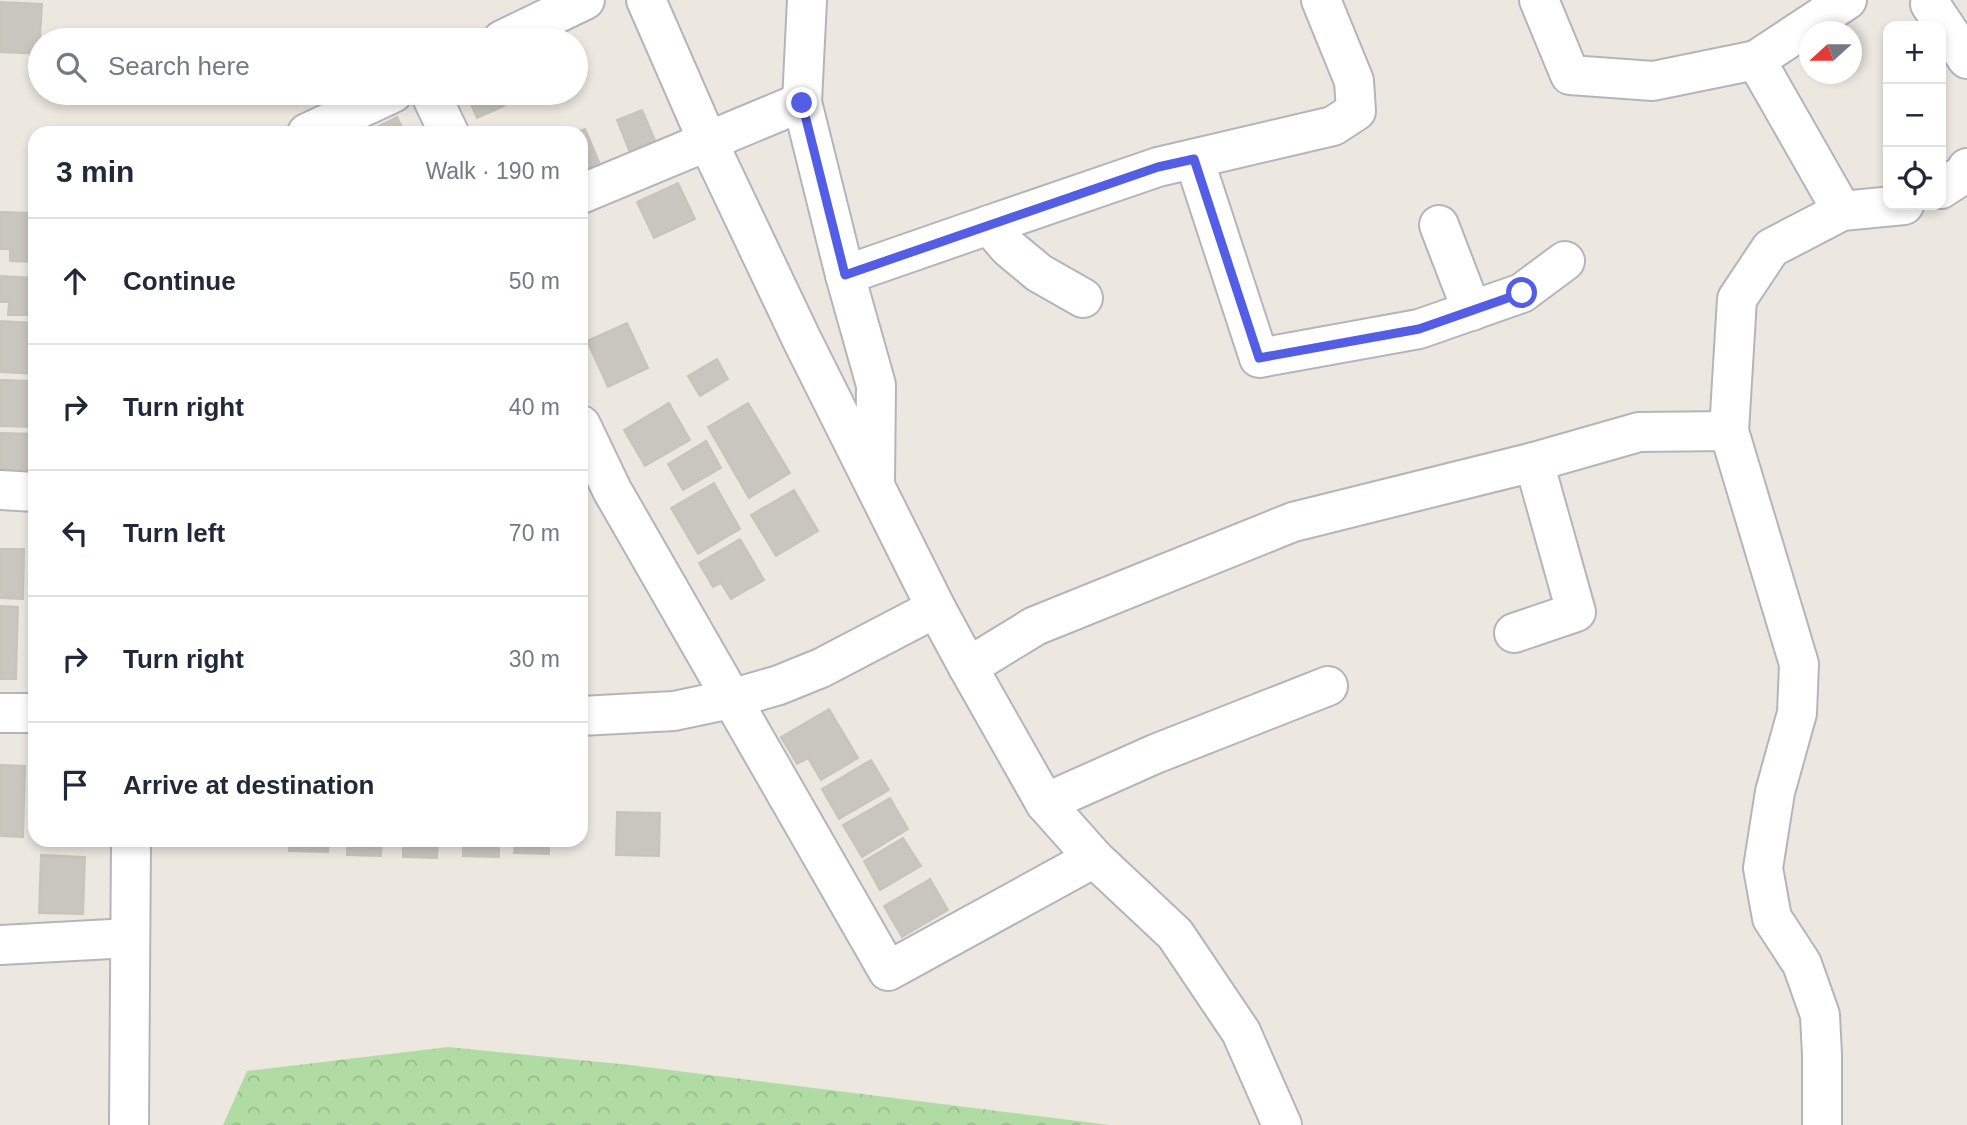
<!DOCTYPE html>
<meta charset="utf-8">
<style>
:root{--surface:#fff;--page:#f2f2f3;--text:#1f2937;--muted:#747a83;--line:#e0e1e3}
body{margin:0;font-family:Arial,sans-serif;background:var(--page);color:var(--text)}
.controls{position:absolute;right:21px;top:21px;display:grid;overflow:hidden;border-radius:14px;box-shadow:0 4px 10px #0003}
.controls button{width:63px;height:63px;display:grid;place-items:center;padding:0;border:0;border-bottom:2px solid var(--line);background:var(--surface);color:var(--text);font:35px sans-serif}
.compass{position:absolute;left:1799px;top:21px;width:63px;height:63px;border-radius:50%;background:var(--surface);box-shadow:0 4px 10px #0003;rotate:249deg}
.stop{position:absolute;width:21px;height:21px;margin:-16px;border:5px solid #545de6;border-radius:50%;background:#fff}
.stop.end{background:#545de6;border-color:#fff;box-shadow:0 2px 7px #0008}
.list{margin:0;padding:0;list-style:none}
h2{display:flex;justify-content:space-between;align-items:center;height:91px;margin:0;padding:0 28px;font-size:30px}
h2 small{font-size:23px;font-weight:400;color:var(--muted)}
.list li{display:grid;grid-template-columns:46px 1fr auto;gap:21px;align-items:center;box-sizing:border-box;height:126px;padding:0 28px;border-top:2px solid var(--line)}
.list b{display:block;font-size:26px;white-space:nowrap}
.list em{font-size:23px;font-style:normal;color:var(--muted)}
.icon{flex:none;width:38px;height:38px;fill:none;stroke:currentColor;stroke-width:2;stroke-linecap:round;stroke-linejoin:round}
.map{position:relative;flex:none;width:1967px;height:1125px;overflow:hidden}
.search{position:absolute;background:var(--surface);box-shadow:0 4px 10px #0003;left:28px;top:28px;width:560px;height:77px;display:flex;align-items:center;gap:18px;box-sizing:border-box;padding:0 24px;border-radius:38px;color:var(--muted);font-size:26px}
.panel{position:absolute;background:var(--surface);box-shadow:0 4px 10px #0003;left:28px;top:126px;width:560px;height:721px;border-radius:21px}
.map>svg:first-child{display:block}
.forest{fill:url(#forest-crowns)}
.building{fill:#c8c6be;stroke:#c7c4ba;stroke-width:2}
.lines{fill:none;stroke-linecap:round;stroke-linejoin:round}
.street-casing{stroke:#b4b4be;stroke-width:42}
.secondary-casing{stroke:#b4b4be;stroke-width:42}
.street{stroke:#fff;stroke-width:38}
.secondary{stroke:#fff;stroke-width:38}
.route{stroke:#545de6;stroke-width:9}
</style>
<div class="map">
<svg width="1967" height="1125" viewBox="0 0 1967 1125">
<defs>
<pattern id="forest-crowns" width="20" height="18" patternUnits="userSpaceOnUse" patternTransform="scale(1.75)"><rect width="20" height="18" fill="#b0dca3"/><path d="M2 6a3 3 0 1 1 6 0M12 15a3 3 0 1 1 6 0" fill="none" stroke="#98bd8c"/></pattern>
</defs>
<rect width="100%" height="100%" fill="#ece8e0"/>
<polygon class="forest" points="448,1047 630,1065 1110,1125 223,1125 247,1071"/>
<g class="building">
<polygon points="0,2 42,4 39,54 0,52"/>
<polygon points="466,93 498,93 504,106 477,118"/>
<polygon points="642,110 657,145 631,155 617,120"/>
<polygon points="397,117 405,133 365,133"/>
<polygon points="585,129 602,169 581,178 581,133 575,133"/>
<polygon points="678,183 695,219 654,238 637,202"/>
<polygon points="0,212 35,213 35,262 10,261 10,249 0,249"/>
<polygon points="0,276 35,278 35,315 8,315 9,302 0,302"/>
<polygon points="0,321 35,323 35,374 0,372"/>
<polygon points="627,323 648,368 608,387 587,341"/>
<polygon points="717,359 728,379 700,396 688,376"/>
<polygon points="0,380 35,381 35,427 0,426"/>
<polygon points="669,403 690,440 645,466 624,430"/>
<polygon points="748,403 790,473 749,498 708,427"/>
<polygon points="0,433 35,434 35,478 0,476"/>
<polygon points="706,441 721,468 683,490 668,464"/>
<polygon points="714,483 740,529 698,554 671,508"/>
<polygon points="794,490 818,531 776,556 751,515"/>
<polygon points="740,539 764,580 731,599 721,583 713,587 699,563"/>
<polygon points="0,549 24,549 23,599 0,598"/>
<polygon points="0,606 18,607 16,679 0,679"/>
<polygon points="829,709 858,758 821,780 808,758 797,764 781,737"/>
<polygon points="871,760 889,790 839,819 822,789"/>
<polygon points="0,765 25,766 23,837 0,836"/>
<polygon points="890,798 908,829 862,857 843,825"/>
<polygon points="617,812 660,813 659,856 616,855"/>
<polygon points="903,838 921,866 880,890 864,861"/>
<polygon points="232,840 271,840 271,844 232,843"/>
<polygon points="289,840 329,840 328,852 289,851"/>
<polygon points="347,840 382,840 381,856 347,855"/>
<polygon points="403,840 438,840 437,858 403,857"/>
<polygon points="463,840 499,840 499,857 463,856"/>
<polygon points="515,840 549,840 549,854 514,853"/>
<polygon points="41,855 85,857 83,914 39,913"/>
<polygon points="930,879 948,910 902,937 884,906"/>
</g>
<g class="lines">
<defs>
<g id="street">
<polyline points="807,0 802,102 845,275 876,385 875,483"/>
<polyline points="1539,0 1570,75 1653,81 1756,60 1842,211"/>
<polyline points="1930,4 1967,59"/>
<polyline points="502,40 585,0"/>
<polyline points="1756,60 1847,0"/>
<polyline points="430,93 449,133"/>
<polyline points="307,133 393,93"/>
<polyline points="1194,159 1259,358 1419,329 1522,293 1565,261"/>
<polyline points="1941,189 1964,174 1967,168"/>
<polyline points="581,194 802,102"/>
<polyline points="989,225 1158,167 1333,126 1356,111 1354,81 1321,0"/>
<polyline points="1439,225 1472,311"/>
<polyline points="845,275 989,225 1009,248 1039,273 1083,298"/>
<polyline points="581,425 612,490 888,971 1094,858 1175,934 1241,1032 1282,1125"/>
<polyline points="1729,431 1737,299 1771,248 1842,211 1904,205"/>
<polyline points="0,490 35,492"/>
<polyline points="1514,633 1576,612 1534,462"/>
<polyline points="968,667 1035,626 1293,522 1534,462 1639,432 1729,431 1799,664 1797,713 1775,792 1763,868 1772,918 1802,964 1820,1015 1822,1055 1822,1125"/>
<polyline points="1045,803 1155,754 1328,686"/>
<polyline points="0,945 130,938"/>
<polyline points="129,1125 131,840"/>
</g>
<g id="secondary">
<polyline points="646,0 708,142 802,340 936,608 968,667 1045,803 1094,858"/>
<polyline points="0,713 35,713"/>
<polyline points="581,716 674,711 731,699 779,685 821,668 936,608"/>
</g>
</defs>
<use href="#street" class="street-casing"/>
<use href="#secondary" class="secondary-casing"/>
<use href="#street" class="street"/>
<use href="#secondary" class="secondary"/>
</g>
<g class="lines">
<polyline class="route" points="802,103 845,275 1158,167 1194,159 1259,358 1419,329 1522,293"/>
</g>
</svg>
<div class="controls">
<button>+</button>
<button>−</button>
<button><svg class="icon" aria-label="locate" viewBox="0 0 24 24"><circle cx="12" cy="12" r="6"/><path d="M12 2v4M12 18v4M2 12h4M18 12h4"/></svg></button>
</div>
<svg class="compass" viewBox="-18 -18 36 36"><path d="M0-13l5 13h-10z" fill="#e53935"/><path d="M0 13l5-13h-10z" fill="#747a83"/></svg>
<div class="stop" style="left:1522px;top:293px"></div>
<div class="stop end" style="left:802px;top:103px"></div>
<div class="search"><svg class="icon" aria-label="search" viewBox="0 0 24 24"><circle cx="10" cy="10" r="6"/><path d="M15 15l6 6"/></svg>Search here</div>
<section class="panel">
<h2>3 min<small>Walk · 190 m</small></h2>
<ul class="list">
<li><svg class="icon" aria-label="ahead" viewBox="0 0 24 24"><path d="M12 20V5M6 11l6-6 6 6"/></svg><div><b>Continue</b></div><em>50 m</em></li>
<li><svg class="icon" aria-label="right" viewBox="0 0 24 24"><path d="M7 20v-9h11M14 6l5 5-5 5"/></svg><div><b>Turn right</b></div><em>40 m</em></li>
<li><svg class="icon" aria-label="left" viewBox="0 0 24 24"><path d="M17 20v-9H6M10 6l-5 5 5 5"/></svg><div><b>Turn left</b></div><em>70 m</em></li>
<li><svg class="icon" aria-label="right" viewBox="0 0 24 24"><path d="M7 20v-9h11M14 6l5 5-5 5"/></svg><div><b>Turn right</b></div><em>30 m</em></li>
<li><svg class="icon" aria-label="arrive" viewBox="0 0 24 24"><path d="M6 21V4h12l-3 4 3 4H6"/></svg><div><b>Arrive at destination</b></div></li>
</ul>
</section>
</div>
